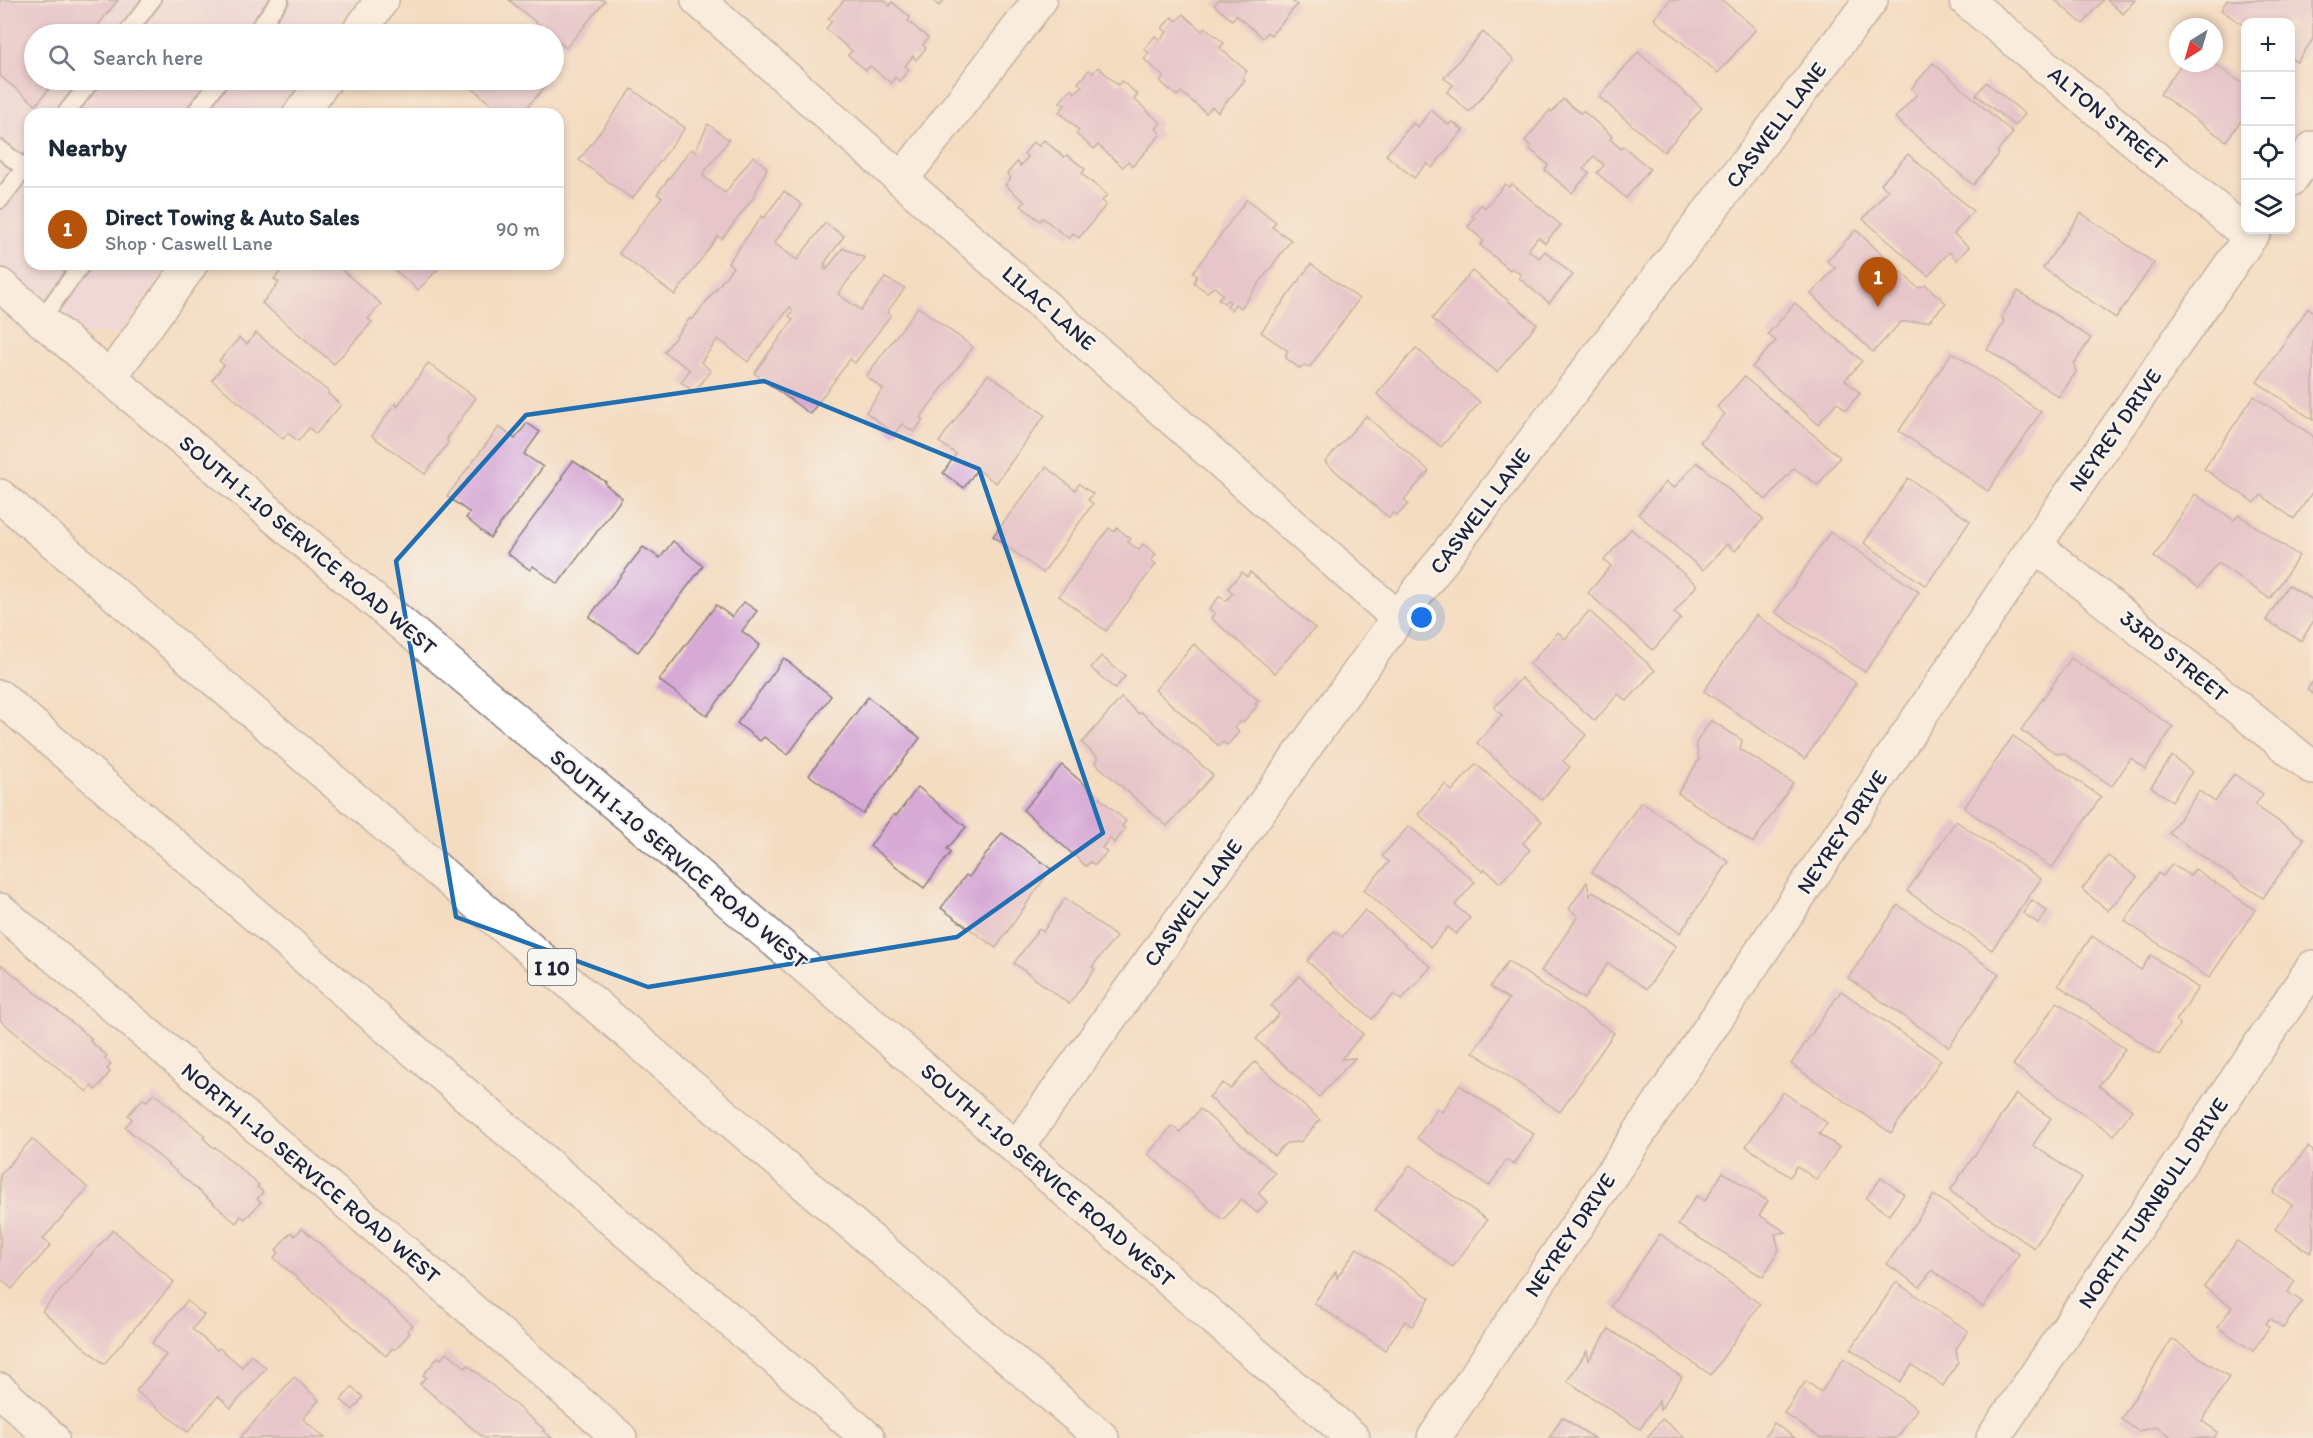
<!DOCTYPE html>
<meta charset="utf-8">
<style>
:root{--surface:#fff;--page:#f6f6f7;--text:#1f2937;--muted:#747a83;--line:#e0e1e3;--accent:#b45309}
body{margin:0;font-family:Itim,sans-serif;background:var(--page);color:var(--text)}
.controls{position:absolute;right:18px;top:18px;display:grid;overflow:hidden;border-radius:12px;box-shadow:0 3px 9px #0003}
.controls button{width:54px;height:54px;display:grid;place-items:center;padding:0;border:0;border-bottom:2px solid var(--line);background:var(--surface);color:var(--text);font:30px sans-serif}
.compass{position:absolute;left:2169px;top:18px;width:54px;height:54px;border-radius:50%;background:var(--surface);box-shadow:0 3px 9px #0003;rotate:217deg}
.you{position:absolute;left:1422px;top:618px;width:21px;height:21px;margin:-15px;border:4px solid #fff;border-radius:50%;background:#1a73e8;box-shadow:0 0 0 9px #1a73e833}
.badge{display:grid;place-items:center;width:39px;height:39px;border-radius:50%;background:var(--accent);color:#fff;font-size:20px;font-weight:700}
.pin{position:absolute;translate:-50% -50px;filter:drop-shadow(0 2px 3px #0008)}
.pin::after{content:'';position:absolute;top:32px;width:21px;height:18px;background:inherit;clip-path:polygon(0 0,100% 0,50% 100%)}
.list{margin:0;padding:0;list-style:none}
h2{display:flex;justify-content:space-between;align-items:center;height:78px;margin:0;padding:0 24px;font-size:26px}
h2 small{font-size:20px;font-weight:400;color:var(--muted)}
.list li{display:grid;grid-template-columns:39px 1fr auto;gap:18px;align-items:center;box-sizing:border-box;height:84px;padding:0 24px;border-top:2px solid var(--line)}
.list b{display:block;font-size:22px;white-space:nowrap}
.list p{margin:0;font-size:20px;white-space:nowrap;color:var(--muted)}
.list em{font-size:20px;font-style:normal;color:var(--muted)}
.icon{flex:none;width:33px;height:33px;fill:none;stroke:currentColor;stroke-width:2;stroke-linecap:round;stroke-linejoin:round}
.map{position:relative;flex:none;width:2313px;height:1438px;overflow:hidden}
.search{position:absolute;background:var(--surface);box-shadow:0 3px 9px #0003;left:24px;top:24px;width:540px;height:66px;display:flex;align-items:center;gap:15px;box-sizing:border-box;padding:0 21px;border-radius:33px;color:var(--muted);font-size:22px}
.panel{position:absolute;background:var(--surface);box-shadow:0 3px 9px #0003;left:24px;top:108px;width:540px;height:162px;border-radius:18px}
.map>svg:first-child{display:block}
.built{fill:#e8d2ee}
.building{fill:#d7a9d5}
.lines{fill:none;stroke-linecap:round;stroke-linejoin:round}
.lane-casing{stroke:#8b7f7e;stroke-width:20}
.street-casing{stroke:#8b7f7e;stroke-width:36}
.secondary-casing{stroke:#8b7f7e;stroke-width:36}
.highway-casing{stroke:#8b7f7e;stroke-width:36}
.lane{stroke:#fff;stroke-width:16}
.street{stroke:#fff;stroke-width:33}
.secondary{stroke:#fff;stroke-width:33}
.highway{stroke:#fff;stroke-width:33}
.marked{fill:none;stroke:#1f6fb2;stroke-width:4.5;stroke-linejoin:round}
.labels{text-anchor:middle;dominant-baseline:central;stroke-width:4.5;stroke-linejoin:round;paint-order:stroke}
.shield{fill:#f6f6f2;stroke:#626272;stroke-width:1.5}
.shield-label{font-size:21px;font-weight:bold;fill:#22223b}
.street-label{font-size:22px;fill:#22223b;stroke:#f6f6f2}
</style>
<div class="map">
<svg width="2313" height="1438" viewBox="0 0 2313 1438">
<rect width="100%" height="100%" fill="#f6f6f2"/>
<filter id="ink" filterUnits="userSpaceOnUse"><feTurbulence type="fractalNoise" baseFrequency=".0167" numOctaves="2"/><feDisplacementMap in="SourceGraphic" scale="12" xChannelSelector="R" yChannelSelector="G"/><feConvolveMatrix kernelMatrix="1 2 1 2 8 2 1 2 1" color-interpolation-filters="sRGB"/></filter>
<filter id="wash" filterUnits="userSpaceOnUse"><feTurbulence type="fractalNoise" baseFrequency=".008" numOctaves="4" result="noise"/><feDisplacementMap in="SourceGraphic" scale="24" xChannelSelector="R" yChannelSelector="G"/><feGaussianBlur stdDeviation="1.35" result="paint"/><feColorMatrix in="noise" values="0 0 0 0 0 0 0 0 0 0 0 0 0 0 0 0 0 1.4 0 .05"/><feComposite in="paint" operator="in"/></filter>
<g filter="url(#wash)">
<rect width="100%" height="100%" fill="#f4dcc1"/>
<polygon class="built" points="0,0 355,0 330,34 34,34 34,80 299,80 275,114 30,114 30,264 169,264 120,334 80,334 0,267"/>
<g id="blocks">
<g class="building">
<polygon points="0,0 118,0 91,34 34,34 34,80 56,80 36,105 0,76"/>
<polygon points="509,0 604,0 605,1 566,48 554,38 554,34 550,34"/>
<polygon points="844,0 884,0 890,6 892,2 910,17 908,21 928,38 923,45 926,48 916,60 913,56 905,66 909,70 899,81 895,77 891,83 870,66 866,70 848,55 852,51 826,29 832,21 828,19"/>
<polygon points="932,0 944,0 939,6"/>
<polygon points="1219,0 1295,0 1293,2 1297,5 1271,35 1267,32 1263,38 1236,15 1232,20 1214,5"/>
<polygon points="1670,0 1722,0 1756,29 1718,73 1654,19"/>
<polygon points="2055,0 2103,0 2083,24"/>
<polygon points="2107,0 2135,0 2123,14"/>
<polygon points="2227,0 2313,0 2313,39 2297,62 2290,58 2290,22 2246,22 2246,27 2221,10"/>
<polygon points="1183,14 1202,31 1205,27 1224,43 1220,48 1247,71 1242,77 1245,80 1218,112 1212,107 1206,113 1181,92 1177,96 1160,81 1164,77 1144,59 1149,53 1144,49 1155,36 1160,40 1167,32 1162,28 1172,17 1177,21"/>
<polygon points="494,27 503,34 488,34"/>
<polygon points="1483,32 1514,60 1469,112 1447,92 1453,85 1444,78"/>
<polygon points="1638,52 1702,108 1664,152 1599,97"/>
<polygon points="1933,63 2013,133 1997,152 1999,154 1973,185 1895,118 1917,94 1911,89"/>
<polygon points="2182,63 2213,63 2246,86 2246,114 2226,141 2160,94"/>
<polygon points="1098,67 1118,85 1122,81 1138,95 1134,99 1161,123 1156,129 1161,134 1133,166 1128,161 1123,167 1098,145 1094,149 1076,134 1079,130 1059,112 1065,105 1060,102 1071,89 1075,93 1082,86 1078,83 1089,70 1093,73"/>
<polygon points="463,80 551,80 521,114 502,114"/>
<polygon points="1986,82 2025,114 2015,126 1976,95"/>
<polygon points="632,89 685,128 632,199 579,160"/>
<polygon points="1563,99 1580,113 1583,111 1612,136 1610,139 1621,149 1623,146 1650,169 1626,198 1597,173 1604,165 1594,156 1583,169 1589,173 1572,193 1545,170 1548,165 1529,148 1531,146 1525,141 1550,110 1552,112"/>
<polygon points="1431,110 1449,125 1452,121 1463,130 1432,168 1427,163 1414,178 1386,155 1413,123 1418,127"/>
<polygon points="708,124 729,140 702,175 725,193 753,156 767,168 753,198 722,239 718,236 675,295 619,253 662,197 657,194 691,149 695,152"/>
<polygon points="1044,140 1064,157 1067,155 1085,169 1082,174 1107,195 1102,201 1106,205 1079,238 1073,233 1069,239 1043,218 1040,221 1021,206 1025,202 1005,185 1011,178 1007,174 1017,162 1020,166 1028,157 1024,154 1033,142 1039,146"/>
<polygon points="1908,154 1973,211 1954,234 1969,247 1957,260 1949,252 1928,276 1863,219 1888,190 1881,184"/>
<polygon points="1505,184 1509,187 1512,184 1561,225 1545,243 1538,237 1528,250 1539,258 1545,251 1573,275 1549,303 1519,278 1521,275 1512,268 1510,270 1480,245 1484,241 1468,227 1475,218 1472,216 1481,204 1485,208"/>
<polygon points="784,191 802,205 774,243 797,260 825,223 844,236 824,264 826,265 824,269 826,270 843,248 865,258 838,294 861,310 885,278 905,288 887,312 891,315 855,363 850,359 810,414 754,373 793,320 789,316 793,310 790,307 748,362 718,339 701,362 711,371 694,392 681,382 690,370 664,352 690,318 692,320 733,267 728,263 762,216 764,218"/>
<polygon points="1247,199 1276,222 1272,227 1291,240 1241,308 1235,304 1231,310 1227,306 1230,302 1227,300 1224,303 1218,299 1223,294 1214,287 1207,292 1194,283 1197,275 1193,272"/>
<polygon points="2081,213 2154,263 2116,318 2043,268"/>
<polygon points="1856,230 1918,288 1926,285 1946,303 1929,321 1901,322 1873,352 1811,294 1835,268 1827,261"/>
<polygon points="287,264 335,264 381,304 368,319 372,322 334,364 262,303 279,283 274,279"/>
<polygon points="388,264 443,264 418,290"/>
<polygon points="1311,264 1359,299 1309,368 1305,365 1299,368 1286,358 1287,356 1285,355 1288,351 1261,332"/>
<polygon points="1472,271 1537,324 1497,372 1432,319"/>
<polygon points="2018,291 2091,338 2074,364 2076,372 2059,397 1987,349 2004,323 2002,316"/>
<polygon points="1795,303 1862,361 1845,380 1860,393 1846,410 1837,402 1818,424 1752,367 1776,341 1768,334"/>
<polygon points="918,307 973,347 920,418 923,420 914,432 902,424 894,434 866,412 883,389 866,376"/>
<polygon points="2308,308 2313,311 2313,420 2257,382"/>
<polygon points="256,333 329,392 328,394 341,405 316,434 309,428 298,441 288,433 283,439 212,380 224,365 219,361 239,338 247,344"/>
<polygon points="1416,348 1480,402 1441,447 1377,394"/>
<polygon points="1952,352 2041,412 1988,491 1899,431"/>
<polygon points="428,363 476,398 447,439 448,443 425,474 372,436 396,402 397,407"/>
<polygon points="988,374 1045,415 996,483 977,469 964,488 943,473 956,454 939,442"/>
<polygon points="1744,377 1840,457 1818,485 1794,468 1766,500 1700,442 1725,414 1717,407"/>
<polygon points="2254,396 2313,436 2313,491 2294,519 2261,495 2255,503 2204,469"/>
<polygon points="1366,416 1429,471 1404,500 1408,504 1397,516 1393,513 1389,518 1325,462"/>
<polygon points="527,423 540,432 524,454 543,467 490,538 466,518 470,513 447,496 499,427 515,439"/>
<polygon points="573,461 606,482 605,484 622,498 558,584 533,566 530,570 507,553 563,478 561,477"/>
<polygon points="1697,462 1763,519 1735,551 1727,544 1703,570 1638,514 1666,482 1674,488"/>
<polygon points="1046,467 1075,490 1079,484 1093,494 1088,500 1093,504 1043,573 993,536"/>
<polygon points="1908,478 1970,521 1926,586 1864,543"/>
<polygon points="2195,494 2234,520 2239,515 2299,556 2270,599 2218,563 2199,587 2154,557"/>
<polygon points="1109,528 1114,532 1117,528 1131,539 1128,542 1139,550 1143,544 1156,554 1151,560 1156,564 1106,631 1059,596"/>
<polygon points="1631,529 1697,585 1674,613 1681,618 1653,650 1588,593 1611,566 1604,560"/>
<polygon points="1830,532 1919,592 1865,672 1775,612"/>
<polygon points="673,541 703,566 638,652 589,617 643,547 660,558"/>
<polygon points="1242,572 1247,577 1250,572 1315,628 1275,673 1211,618 1215,613 1209,609 1220,596 1226,601 1233,593 1228,588"/>
<polygon points="2288,585 2313,600 2313,622 2301,641 2266,620"/>
<polygon points="744,602 757,611 742,631 760,645 707,716 659,680 716,605 732,617"/>
<polygon points="1589,611 1655,670 1627,701 1618,694 1595,721 1530,664 1558,632 1565,639"/>
<polygon points="1756,615 1856,683 1805,759 1704,691"/>
<polygon points="1194,644 1259,701 1255,704 1257,706 1243,722 1241,721 1235,728 1239,732 1227,745 1223,742 1219,746 1155,690"/>
<polygon points="1101,656 1125,676 1115,689 1091,668"/>
<polygon points="784,658 831,696 788,755 764,737 760,741 737,723"/>
<polygon points="2071,658 2173,727 2145,769 2131,758 2112,786 2063,753 2057,754 2021,730"/>
<polygon points="1521,678 1586,735 1563,761 1570,767 1542,800 1477,743 1502,715 1494,708"/>
<polygon points="2313,681 2313,694 2307,690"/>
<polygon points="868,697 920,738 863,814 809,775"/>
<polygon points="1121,698 1139,714 1141,712 1213,775 1167,826 1095,763 1098,758 1082,743"/>
<polygon points="1711,720 1742,740 1740,749 1793,783 1753,843 1678,793 1699,760 1696,743"/>
<polygon points="2013,736 2101,797 2052,868 1964,808"/>
<polygon points="2172,756 2192,772 2172,801 2151,787"/>
<polygon points="1476,764 1542,821 1523,843 1530,850 1500,883 1485,869 1483,872 1418,814 1445,784 1452,791"/>
<polygon points="1062,765 1126,821 1122,826 1125,829 1114,843 1110,838 1102,848 1107,852 1095,865 1090,862 1086,866 1023,810"/>
<polygon points="2234,774 2263,794 2255,805 2304,839 2263,898 2169,833 2199,791 2215,802"/>
<polygon points="918,787 966,827 947,849 951,852 924,888 870,846 894,814 896,816"/>
<polygon points="1641,802 1729,862 1680,933 1592,872"/>
<polygon points="1956,821 2041,879 1992,950 1907,891"/>
<polygon points="1409,826 1475,882 1455,905 1470,918 1456,934 1448,927 1431,947 1364,890 1389,862 1382,856"/>
<polygon points="1002,833 1051,869 996,948 941,908 966,875 969,877"/>
<polygon points="2108,856 2137,877 2108,911 2082,889"/>
<polygon points="2172,864 2190,876 2195,869 2255,910 2209,978 2125,921 2158,873 2163,876"/>
<polygon points="1587,882 1590,896 1593,891 1676,946 1647,989 1608,963 1584,999 1541,971 1578,916 1569,909"/>
<polygon points="1065,898 1116,937 1092,967 1095,969 1069,1004 1014,963 1039,929 1043,932"/>
<polygon points="2032,900 2047,911 2038,923 2023,913"/>
<polygon points="1898,905 1999,974 1949,1047 1848,978"/>
<polygon points="1365,910 1431,967 1401,1000 1394,994 1372,1019 1307,961 1334,931 1342,937"/>
<polygon points="2092,936 2141,970 2151,955 2198,988 2176,1021 2180,1024 2159,1055 2058,985"/>
<polygon points="1508,961 1614,1033 1560,1112 1473,1052 1509,999 1490,987"/>
<polygon points="2,965 92,1039 90,1041 107,1056 104,1058 111,1064 107,1069 110,1072 96,1090 92,1086 87,1092 0,1020 0,968"/>
<polygon points="1299,976 1363,1034 1341,1059 1355,1058 1319,1097 1256,1039 1279,1014 1271,1006"/>
<polygon points="1841,991 1941,1060 1891,1133 1791,1064"/>
<polygon points="2057,1002 2125,1049 2099,1086 2132,1110 2114,1135 2013,1065"/>
<polygon points="1255,1062 1320,1120 1300,1142 1286,1143 1274,1155 1209,1097 1223,1083 1230,1089"/>
<polygon points="1459,1085 1534,1134 1514,1165 1507,1160 1489,1186 1417,1138 1437,1108 1442,1112"/>
<polygon points="1783,1092 1827,1123 1819,1134 1839,1147 1817,1180 1797,1166 1790,1177 1746,1146"/>
<polygon points="154,1093 205,1136 203,1138 214,1148 215,1147 259,1185 257,1187 263,1192 257,1199 261,1202 245,1219 241,1216 236,1223 125,1127 132,1119 128,1115 143,1099 147,1101"/>
<polygon points="2016,1094 2051,1118 2033,1145 2081,1178 2034,1248 1950,1191"/>
<polygon points="1200,1109 1275,1173 1258,1193 1267,1202 1257,1213 1241,1199 1223,1220 1148,1154 1172,1126 1180,1132"/>
<polygon points="32,1139 88,1188 43,1239 51,1245 12,1289 0,1278 0,1175"/>
<polygon points="2308,1147 2313,1151 2313,1248 2310,1253 2275,1229 2292,1205 2273,1192"/>
<polygon points="1410,1165 1487,1220 1453,1267 1375,1210"/>
<polygon points="1723,1172 1768,1201 1759,1215 1786,1232 1775,1234 1779,1250 1763,1277 1678,1225 1696,1196 1705,1201"/>
<polygon points="1881,1178 1904,1194 1889,1215 1866,1198"/>
<polygon points="1934,1195 2019,1254 1983,1307 1932,1270 1920,1287 1887,1264"/>
<polygon points="302,1228 413,1325 407,1331 410,1333 395,1350 392,1348 386,1356 274,1258 279,1252 276,1250 291,1232 295,1236"/>
<polygon points="113,1230 174,1282 104,1364 42,1311"/>
<polygon points="1660,1234 1760,1304 1711,1375 1611,1306"/>
<polygon points="2237,1241 2295,1281 2288,1292 2302,1302 2283,1328 2270,1318 2266,1324 2269,1327 2253,1351 2218,1327 2232,1307 2204,1287"/>
<polygon points="1357,1248 1430,1298 1412,1326 1405,1321 1385,1350 1314,1303 1336,1271 1337,1278"/>
<polygon points="1896,1282 1968,1331 1956,1349 1958,1362 1943,1386 1912,1365 1900,1382 1851,1349"/>
<polygon points="187,1301 204,1315 192,1329 217,1350 219,1348 242,1367 251,1355 266,1368 231,1408 218,1396 188,1432 136,1391 166,1355 152,1343"/>
<polygon points="1609,1329 1682,1377 1660,1410 1659,1401 1640,1429 1567,1381 1587,1351 1589,1360"/>
<polygon points="2172,1339 2229,1377 2202,1421 2218,1432 2214,1438 2173,1438 2156,1427 2138,1431 2121,1419"/>
<polygon points="447,1352 466,1368 468,1365 545,1430 543,1431 552,1438 484,1438 420,1384 426,1377 423,1375 438,1357 441,1359"/>
<polygon points="1844,1358 1917,1409 1897,1438 1821,1438 1784,1413 1806,1381 1821,1392"/>
<polygon points="294,1377 319,1400 303,1419 325,1438 240,1438"/>
<polygon points="352,1387 363,1397 353,1410 341,1400"/>
<polygon points="1562,1417 1594,1438 1549,1438"/>
<polygon points="1662,1419 1685,1438 1647,1438"/>
<polygon points="1774,1423 1795,1438 1764,1438"/>
</g>
</g>
</g>
<g filter="url(#ink)">
<use href="#blocks" fill-opacity="0" stroke="#8b7f7e" stroke-width="1.5"/>
<g class="lines">
<defs>
<g id="lane">
<polyline points="126,34 152,0"/>
<polyline points="254,34 280,0"/>
<polyline points="65,114 92,80"/>
<polyline points="194,114 220,80"/>
<polyline points="0,149 24,168"/>
<polyline points="0,200 30,161"/>
<polyline points="41,319 82,264"/>
</g>
<g id="street">
<polyline points="698,0 1398,618"/>
<polyline points="1966,0 2250,237"/>
<polyline points="357,34 382,0"/>
<polyline points="300,114 325,80"/>
<polyline points="902,179 1040,0"/>
<polyline points="2290,180 2313,148"/>
<polyline points="110,377 191,264"/>
<polyline points="2035,545 2313,768"/>
<polyline points="1017,1147 1398,618 1871,0"/>
<polyline points="0,1390 52,1438"/>
<polyline points="1434,1438 2035,545 2255,230"/>
<polyline points="1993,1438 2313,967"/>
</g>
<g id="secondary">
<polyline points="0,285 652,835 1353,1438"/>
<polyline points="0,910 385,1235 620,1438"/>
</g>
<g id="highway">
<polyline points="0,496 1102,1438"/>
<polyline points="0,697 868,1438"/>
</g>
</defs>
<use href="#lane" class="lane-casing"/>
<use href="#street" class="street-casing"/>
<use href="#secondary" class="secondary-casing"/>
<use href="#highway" class="highway-casing"/>
<use href="#lane" class="lane"/>
<use href="#street" class="street"/>
<use href="#secondary" class="secondary"/>
<use href="#highway" class="highway"/>
</g>
</g>
<path d="M0 0H2313V1438H0ZM764,381L979,469L1103,833L957,937L648,987L456,917L396,561L526,415Z" fill="#f4dcc1" fill-opacity=".55" fill-rule="evenodd"/>
<path class="marked" d="M764,381L979,469L1103,833L957,937L648,987L456,917L396,561L526,415Z"/>
<g class="labels">
<rect class="shield" x="528" y="949" width="48" height="36" rx="4.5"/>
<g class="shield-label">
<text x="552" y="967">I 10</text>
</g>
<g class="street-label">
<text transform="translate(2108 118) rotate(40)">ALTON STREET</text>
<text transform="translate(1776 125) rotate(-53)">CASWELL LANE</text>
<text transform="translate(1049 308) rotate(41)">LILAC LANE</text>
<text transform="translate(2115 430) rotate(-55)">NEYREY DRIVE</text>
<text transform="translate(1480 511) rotate(-53)">CASWELL LANE</text>
<text transform="translate(308 545) rotate(40)">SOUTH I-10 SERVICE ROAD WEST</text>
<text transform="translate(2174 656) rotate(39)">33RD STREET</text>
<text transform="translate(1842 832) rotate(-56)">NEYREY DRIVE</text>
<text transform="translate(679 859) rotate(40)">SOUTH I-10 SERVICE ROAD WEST</text>
<text transform="translate(1193 903) rotate(-54)">CASWELL LANE</text>
<text transform="translate(311 1173) rotate(40)">NORTH I-10 SERVICE ROAD WEST</text>
<text transform="translate(1048 1175) rotate(41)">SOUTH I-10 SERVICE ROAD WEST</text>
<text transform="translate(2153 1203) rotate(-56)">NORTH TURNBULL DRIVE</text>
<text transform="translate(1570 1235) rotate(-56)">NEYREY DRIVE</text>
</g>
</g>
</svg>
<div class="controls">
<button>+</button>
<button>−</button>
<button><svg class="icon" aria-label="locate" viewBox="0 0 24 24"><circle cx="12" cy="12" r="6"/><path d="M12 2v4M12 18v4M2 12h4M18 12h4"/></svg></button>
<button><svg class="icon" aria-label="layers" viewBox="0 0 24 24"><path d="M12 4l9 5-9 5-9-5zM3 14l9 5 9-5"/></svg></button>
</div>
<svg class="compass" viewBox="-18 -18 36 36"><path d="M0-13l5 13h-10z" fill="#e53935"/><path d="M0 13l5-13h-10z" fill="#747a83"/></svg>
<div class="you"></div>
<div class="pin badge" style="left:1878px;top:307px">1</div>
<div class="search"><svg class="icon" aria-label="search" viewBox="0 0 24 24"><circle cx="10" cy="10" r="6"/><path d="M15 15l6 6"/></svg>Search here</div>
<section class="panel">
<h2>Nearby<small></small></h2>
<ul class="list">
<li><span class="badge">1</span><div><b>Direct Towing &amp; Auto Sales</b><p>Shop · Caswell Lane</p></div><em>90 m</em></li>
</ul>
</section>
</div>
